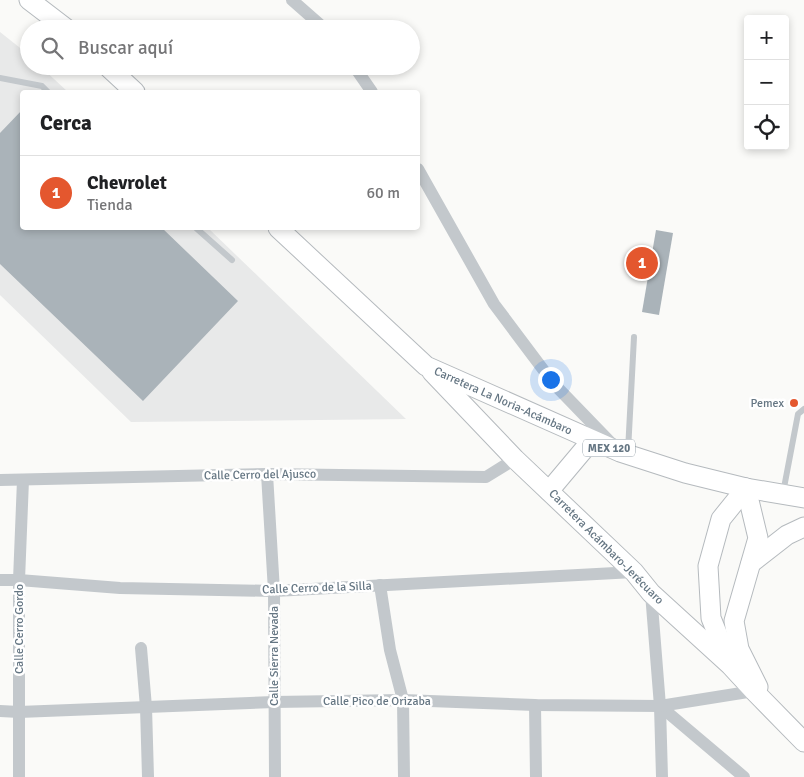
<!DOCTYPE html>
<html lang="es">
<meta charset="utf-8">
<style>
:root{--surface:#fff;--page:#f2f2f2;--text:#202124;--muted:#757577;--line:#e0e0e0;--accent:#e4572e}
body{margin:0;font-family:Signika,sans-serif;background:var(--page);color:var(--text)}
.controls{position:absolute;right:15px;top:15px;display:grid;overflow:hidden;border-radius:5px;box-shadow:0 2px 8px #0003}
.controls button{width:45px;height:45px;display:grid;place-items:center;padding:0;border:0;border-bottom:1px solid var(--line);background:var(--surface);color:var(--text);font:25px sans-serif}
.you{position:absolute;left:550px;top:379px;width:18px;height:18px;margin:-12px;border:4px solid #fff;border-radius:50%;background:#1a73e8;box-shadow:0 0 0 8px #1a73e833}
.badge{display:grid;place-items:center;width:32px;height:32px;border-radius:50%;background:var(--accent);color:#fff;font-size:16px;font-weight:700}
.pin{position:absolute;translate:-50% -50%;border:2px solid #fff;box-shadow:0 1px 5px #0006}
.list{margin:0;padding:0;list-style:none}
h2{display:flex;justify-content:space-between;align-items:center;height:65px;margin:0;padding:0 20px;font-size:21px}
h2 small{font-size:16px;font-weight:400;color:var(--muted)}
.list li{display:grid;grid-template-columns:32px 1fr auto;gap:15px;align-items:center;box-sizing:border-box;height:75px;padding:0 20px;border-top:1px solid var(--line)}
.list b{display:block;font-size:19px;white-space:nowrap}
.list p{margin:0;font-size:16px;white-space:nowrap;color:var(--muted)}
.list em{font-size:16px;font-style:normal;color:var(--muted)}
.icon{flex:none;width:28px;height:28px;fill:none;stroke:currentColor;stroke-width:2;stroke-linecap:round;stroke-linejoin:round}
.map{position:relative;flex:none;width:804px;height:777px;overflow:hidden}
.search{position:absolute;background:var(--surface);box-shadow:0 2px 8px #0003;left:20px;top:20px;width:400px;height:55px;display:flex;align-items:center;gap:12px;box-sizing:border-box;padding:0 18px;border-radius:28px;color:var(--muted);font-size:19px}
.panel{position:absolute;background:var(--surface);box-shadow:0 2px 8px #0003;left:20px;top:90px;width:400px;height:140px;border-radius:5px}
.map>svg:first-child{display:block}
.built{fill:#e8e9e9}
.building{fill:#aab3b9}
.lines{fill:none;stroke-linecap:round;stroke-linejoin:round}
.primary-casing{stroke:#b5babe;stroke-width:21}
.lane{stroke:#c3c8cc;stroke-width:6}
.street{stroke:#c3c8cc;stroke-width:12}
.primary{stroke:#fff;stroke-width:19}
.poi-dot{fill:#e4572e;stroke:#fff;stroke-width:2}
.labels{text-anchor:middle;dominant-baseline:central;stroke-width:5;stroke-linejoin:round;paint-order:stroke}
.shield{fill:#fff;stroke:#939fa8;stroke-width:1}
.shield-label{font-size:11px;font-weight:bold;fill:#657683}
.street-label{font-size:12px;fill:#657683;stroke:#fff}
.poi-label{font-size:12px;fill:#657683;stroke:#fff;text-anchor:end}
</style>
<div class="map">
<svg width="804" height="777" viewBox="0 0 804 777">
<rect width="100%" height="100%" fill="#fafaf8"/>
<polygon class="built" points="0,32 29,55 29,66 40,66 68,92 22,92 22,228 208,228 406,419 131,422 0,295"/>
<g class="building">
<polygon points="22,110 22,228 162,228 238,301 143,401 0,264 0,133"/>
<polygon points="656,230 673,233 659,315 642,312"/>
</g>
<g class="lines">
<defs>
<g id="primary">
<polyline points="29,0 67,29"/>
<polyline points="107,66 135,92"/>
<polyline points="278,228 426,366 620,452 685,473 746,488 804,498"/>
<polyline points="432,372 515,459 634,572 651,593 730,665 754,691 804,742"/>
<polyline points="746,488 758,538 734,621 739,649 758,687"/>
<polyline points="549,491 591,441"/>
<polyline points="751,563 787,535 804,527"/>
<polyline points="728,660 711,618 708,566 721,519 746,488"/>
</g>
</defs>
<use href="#primary" class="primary-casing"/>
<g class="lane">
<polyline points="0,78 42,86 48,92"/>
<polyline points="196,228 232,260"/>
<polyline points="628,451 634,337"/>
<polyline points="783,493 798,414 804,409"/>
</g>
<g class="street">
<polyline points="292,0 325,29"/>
<polyline points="354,66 372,92"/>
<polyline points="418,169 494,304 554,384 613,445"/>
<polyline points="267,474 274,591 275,777"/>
<polyline points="0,480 267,474 486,477 515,459"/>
<polyline points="0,580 19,580 120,588 274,591 634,572"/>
<polyline points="380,585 390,650 403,700 404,777"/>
<polyline points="651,593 660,706 662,777"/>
<polyline points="141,648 146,707 148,777"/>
<polyline points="535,705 536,777"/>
<polyline points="660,706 744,777"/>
<polyline points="0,711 19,712 274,702 403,700 535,705 660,706 754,691"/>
<polyline points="19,777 19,580 23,480"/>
</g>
<use href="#primary" class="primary"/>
</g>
<circle class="poi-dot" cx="794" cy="403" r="5"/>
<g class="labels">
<rect class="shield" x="583" y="439.5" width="52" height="17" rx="4"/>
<g class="shield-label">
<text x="609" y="448">MEX 120</text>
</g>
<g class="street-label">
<text transform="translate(503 401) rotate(24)">Carretera La Noria-Acámbaro</text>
<text transform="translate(260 475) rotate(-1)">Calle Cerro del Ajusco</text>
<text transform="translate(606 547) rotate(45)">Carretera Acámbaro-Jerécuaro</text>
<text transform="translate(317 588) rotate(-2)">Calle Cerro de la Silla</text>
<text transform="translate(19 629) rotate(-90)">Calle Cerro Gordo</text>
<text transform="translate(274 656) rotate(-90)">Calle Sierra Nevada</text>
<text x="377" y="701">Calle Pico de Orizaba</text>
</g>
<g class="poi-label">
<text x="784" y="403">Pemex</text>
</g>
</g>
</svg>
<div class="controls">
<button>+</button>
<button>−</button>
<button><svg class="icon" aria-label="locate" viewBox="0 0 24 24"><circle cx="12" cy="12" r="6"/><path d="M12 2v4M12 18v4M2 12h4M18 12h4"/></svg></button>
</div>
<div class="you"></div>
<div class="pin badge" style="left:642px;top:263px">1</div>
<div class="search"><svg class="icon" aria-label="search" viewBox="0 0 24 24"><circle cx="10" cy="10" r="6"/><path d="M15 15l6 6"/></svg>Buscar aquí</div>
<section class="panel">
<h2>Cerca<small></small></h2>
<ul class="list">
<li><span class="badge">1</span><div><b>Chevrolet</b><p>Tienda</p></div><em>60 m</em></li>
</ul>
</section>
</div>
